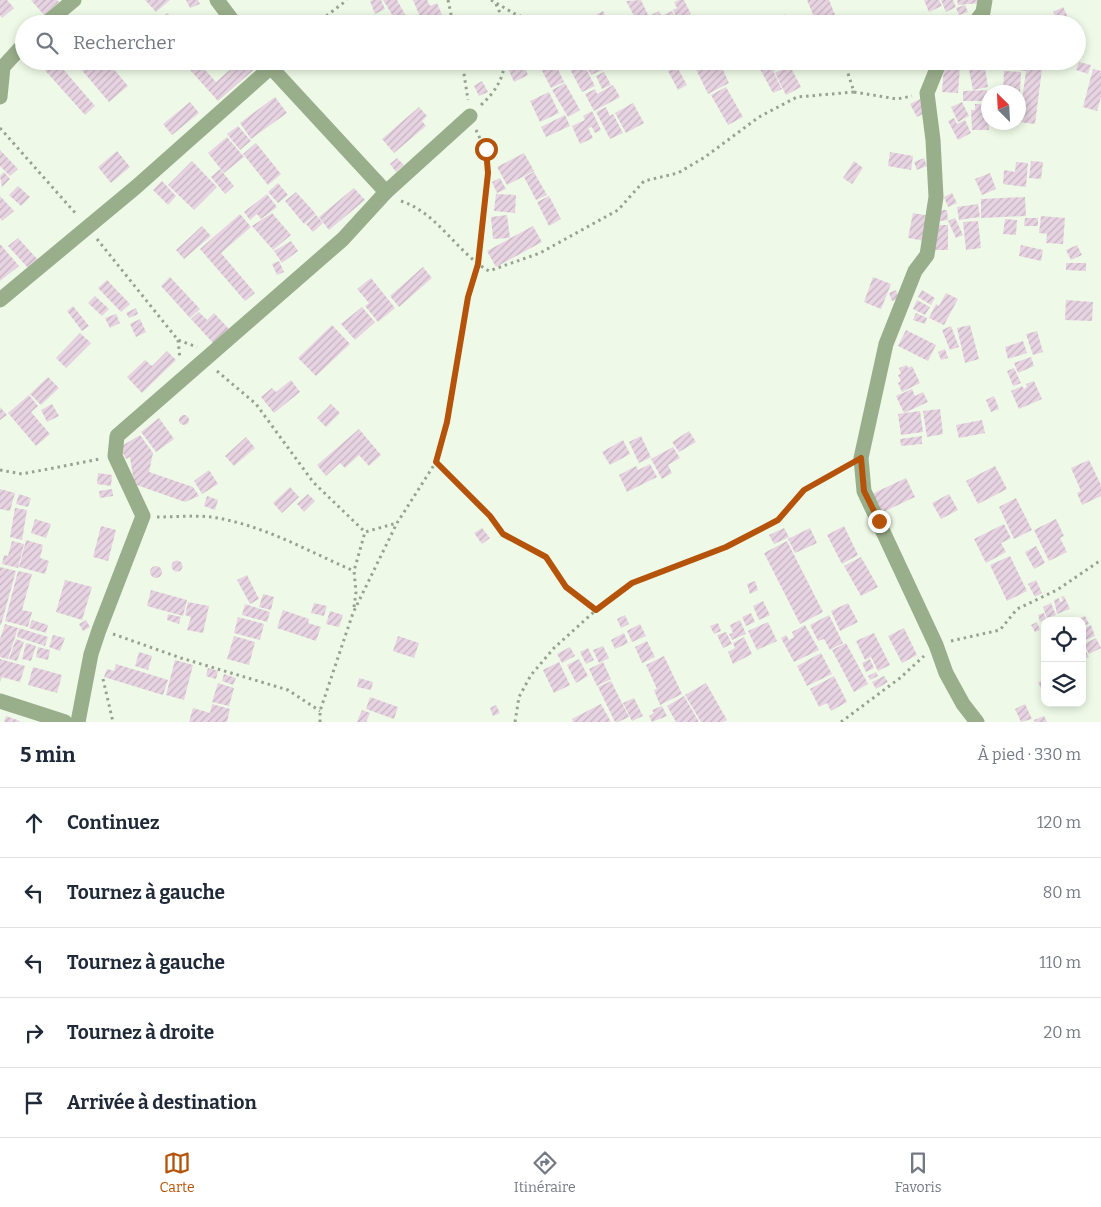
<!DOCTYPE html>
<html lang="fr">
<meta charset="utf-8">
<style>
:root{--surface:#fff;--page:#f6f6f7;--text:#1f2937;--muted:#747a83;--line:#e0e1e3;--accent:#b45309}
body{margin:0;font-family:Bitter,serif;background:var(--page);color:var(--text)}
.controls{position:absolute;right:15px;bottom:15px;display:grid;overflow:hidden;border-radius:10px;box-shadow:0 2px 8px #0003}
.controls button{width:45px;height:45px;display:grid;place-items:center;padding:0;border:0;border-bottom:1px solid var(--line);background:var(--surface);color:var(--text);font:25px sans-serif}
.compass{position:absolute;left:981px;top:85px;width:45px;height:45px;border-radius:50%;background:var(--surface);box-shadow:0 2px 8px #0003;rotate:336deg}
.stop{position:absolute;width:15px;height:15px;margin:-11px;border:4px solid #b45309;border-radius:50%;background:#fff}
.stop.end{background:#b45309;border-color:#fff;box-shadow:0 1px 5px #0008}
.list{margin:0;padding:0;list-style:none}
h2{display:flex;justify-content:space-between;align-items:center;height:65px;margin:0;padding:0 20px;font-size:21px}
h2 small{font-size:16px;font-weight:400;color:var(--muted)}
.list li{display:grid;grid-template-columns:32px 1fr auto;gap:15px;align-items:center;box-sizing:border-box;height:70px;padding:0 20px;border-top:1px solid var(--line)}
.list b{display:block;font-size:19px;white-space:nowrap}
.list em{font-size:16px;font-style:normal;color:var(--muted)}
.icon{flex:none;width:28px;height:28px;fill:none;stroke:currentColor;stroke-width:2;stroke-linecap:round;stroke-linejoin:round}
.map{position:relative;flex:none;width:1101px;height:722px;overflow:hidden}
.search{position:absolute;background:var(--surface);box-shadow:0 2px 8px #0003;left:15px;right:15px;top:15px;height:55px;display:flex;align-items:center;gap:12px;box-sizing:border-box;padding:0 18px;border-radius:28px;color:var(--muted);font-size:19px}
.sheet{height:415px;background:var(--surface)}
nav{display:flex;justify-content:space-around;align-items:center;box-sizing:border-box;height:70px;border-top:1px solid var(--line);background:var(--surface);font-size:14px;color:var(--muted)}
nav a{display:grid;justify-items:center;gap:2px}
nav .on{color:var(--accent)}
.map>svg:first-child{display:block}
.building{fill:url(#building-hatch)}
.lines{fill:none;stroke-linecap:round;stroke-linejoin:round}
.path{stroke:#99a193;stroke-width:3;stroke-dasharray:2.5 4;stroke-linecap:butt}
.minor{stroke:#99ae8a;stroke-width:15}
.route{stroke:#b45309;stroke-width:6}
</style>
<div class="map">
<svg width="1101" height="722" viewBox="0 0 1101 722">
<defs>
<pattern id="building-hatch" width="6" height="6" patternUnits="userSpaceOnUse" patternTransform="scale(1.25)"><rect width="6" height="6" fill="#e7d3e1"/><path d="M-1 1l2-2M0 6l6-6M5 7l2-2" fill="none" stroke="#c5b4c0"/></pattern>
</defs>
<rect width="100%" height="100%" fill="#eefae7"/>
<g class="building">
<polygon points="0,0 7,0 14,8 2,18 0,15"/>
<polygon points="31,0 57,0 59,2 44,15"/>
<polygon points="145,0 170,0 156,12"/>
<polygon points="186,0 198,0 200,4 190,8"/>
<polygon points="373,0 381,0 385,9 375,14 370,1"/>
<polygon points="383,0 397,0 406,16 396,21"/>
<polygon points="413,0 427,0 430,6 437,3 446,24 423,24"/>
<polygon points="641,0 648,15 637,21 626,1"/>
<polygon points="679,0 684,0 691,14 678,20 673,10 677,8 674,2"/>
<polygon points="807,0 829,0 838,22 817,24"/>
<polygon points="924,0 939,0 942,6 929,12"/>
<polygon points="941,0 953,0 956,7 946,12"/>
<polygon points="957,0 980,0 981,3 958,5"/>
<polygon points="965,5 968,12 959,15 956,8"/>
<polygon points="1063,7 1069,19 1059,24 1053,12"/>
<polygon points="603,11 609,24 593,24 590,18"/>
<polygon points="659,11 665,24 640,24 639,21"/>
<polygon points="672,11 676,19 668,23 664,15"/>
<polygon points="168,13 174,24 160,24 158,19"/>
<polygon points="785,14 790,24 769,24 769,22"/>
<polygon points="877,16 904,21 903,24 875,24"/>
<polygon points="49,61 56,61 95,106 85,115 42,67"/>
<polygon points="74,61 107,61 128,86 109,102"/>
<polygon points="182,61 197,61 216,82 240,61 254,61 258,66 218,101"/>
<polygon points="517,61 522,61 528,75 514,82 507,66"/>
<polygon points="537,61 554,61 564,82 551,88"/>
<polygon points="584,61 601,61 605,69 591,75"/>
<polygon points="658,61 675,61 676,63 663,70"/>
<polygon points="692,61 719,61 729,83 708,94"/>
<polygon points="725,61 739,61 739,63 729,68"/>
<polygon points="775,61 783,61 785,65 773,71 782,89 773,93 760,69"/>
<polygon points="1001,61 1043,61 1035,124 1019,122 1026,71 1001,68"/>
<polygon points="984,62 988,87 973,90 968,65"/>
<polygon points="1079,62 1091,65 1088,74 1076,70"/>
<polygon points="583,63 595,86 582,92 570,69"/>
<polygon points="790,66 801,87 786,95 775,73"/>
<polygon points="944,66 960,67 958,93 942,92"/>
<polygon points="677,67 687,85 678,90 668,71"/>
<polygon points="1093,69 1101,71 1101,97 1097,111 1083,107"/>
<polygon points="1004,71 1021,72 1020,92 1003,92"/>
<polygon points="604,72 611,85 602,89 596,76"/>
<polygon points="482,81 488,92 479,96 474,86"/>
<polygon points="565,83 580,110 568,117 552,90"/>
<polygon points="613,85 620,97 594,111 585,94 595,89 597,94"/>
<polygon points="726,87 743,117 728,125 711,95"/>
<polygon points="987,90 987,101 963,101 963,91"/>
<polygon points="549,92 559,113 540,122 530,101"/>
<polygon points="275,97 287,113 251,139 240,123"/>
<polygon points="920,99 927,112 917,117 910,104"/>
<polygon points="190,102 199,113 172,135 163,124"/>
<polygon points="962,102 969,116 958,122 951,107"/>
<polygon points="633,103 644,123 626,133 615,113"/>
<polygon points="975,104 988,104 989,130 972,130 971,110 975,110"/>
<polygon points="419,107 427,116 422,121 426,126 394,153 382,139"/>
<polygon points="606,107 610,116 613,114 623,133 610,139 596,112"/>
<polygon points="592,111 601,130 595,133 592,127 588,128 593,138 580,144 572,126 585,120 583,116"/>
<polygon points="565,115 570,126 546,137 541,127"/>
<polygon points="954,118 957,124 965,120 971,133 958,140 948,121"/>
<polygon points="238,126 251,141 240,150 227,134"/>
<polygon points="227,137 244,157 224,173 208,153"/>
<polygon points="256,143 281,174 268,185 243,154"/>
<polygon points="0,150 18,169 10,176 0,166"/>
<polygon points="117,151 130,167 111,183 98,167"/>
<polygon points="890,152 913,156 911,170 888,166"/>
<polygon points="524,153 534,171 507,185 497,167"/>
<polygon points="397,158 404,165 396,172 390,164"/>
<polygon points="924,158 927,166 917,170 914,162"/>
<polygon points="192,161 217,187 194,210 168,185"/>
<polygon points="854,161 863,168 852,184 843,178"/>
<polygon points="1031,161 1043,162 1041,179 1029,178"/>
<polygon points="1016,162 1028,163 1026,187 1003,184 1004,170 1015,172"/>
<polygon points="220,169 234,186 225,194 211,177"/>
<polygon points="4,172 10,179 2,187 0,176"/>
<polygon points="534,172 547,195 536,200 524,177"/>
<polygon points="990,173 996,189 982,195 975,179"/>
<polygon points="500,178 506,189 497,193 492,182"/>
<polygon points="162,181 176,196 168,205 153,190"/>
<polygon points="278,183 288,195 278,203 268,192"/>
<polygon points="18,186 30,197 21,206 9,195"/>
<polygon points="354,188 365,200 329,230 319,217"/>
<polygon points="296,192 316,214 304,224 285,201"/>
<polygon points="952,193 957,203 948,207 944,197"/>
<polygon points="267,194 277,207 261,219 257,214 250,220 244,212"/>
<polygon points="496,194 516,195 515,213 494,211"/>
<polygon points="0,196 14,211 2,221 0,218"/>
<polygon points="549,196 561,219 549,226 537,202"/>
<polygon points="1025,197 1026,216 981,218 981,199"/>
<polygon points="978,204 980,217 959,220 957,207"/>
<polygon points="939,210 947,210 948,220 940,221"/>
<polygon points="272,213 291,235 273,250 252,226"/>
<polygon points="913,213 930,216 925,241 908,238"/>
<polygon points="240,214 251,227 221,253 255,293 245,301 200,249"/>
<polygon points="316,215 323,223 313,232 306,224"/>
<polygon points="507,215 510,238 493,239 491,217"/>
<polygon points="1041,216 1065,218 1063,244 1046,243 1047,234 1039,233"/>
<polygon points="955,218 963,235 956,238 948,221"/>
<polygon points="1025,218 1038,218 1038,226 1024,226"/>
<polygon points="1005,219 1017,220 1016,235 1003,234"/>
<polygon points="978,221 981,248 966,250 963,222"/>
<polygon points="935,225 948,225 948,250 934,250"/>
<polygon points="202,226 211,236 184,259 176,250"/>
<polygon points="533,226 542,242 496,267 487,251"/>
<polygon points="18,238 39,261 29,269 8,246"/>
<polygon points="291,241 298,251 282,263 274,251"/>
<polygon points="0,244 19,266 0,281"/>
<polygon points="1021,245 1043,250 1041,261 1019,256"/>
<polygon points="1077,245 1082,255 1071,260 1066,250"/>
<polygon points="279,261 284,272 277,275 272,264"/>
<polygon points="1066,263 1086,263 1086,271 1066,270"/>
<polygon points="423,267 432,278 399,307 390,296"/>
<polygon points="170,277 200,309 190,318 161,286"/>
<polygon points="873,277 891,284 881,309 864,302"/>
<polygon points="371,278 395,308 378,322 365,306 369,303 357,289"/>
<polygon points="107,280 130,304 121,312 98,288"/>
<polygon points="896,290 899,298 892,301 889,293"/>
<polygon points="922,290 935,298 931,305 918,297"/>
<polygon points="946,293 958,299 944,325 929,318 936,304 939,306"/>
<polygon points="95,296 109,309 102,316 88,303"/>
<polygon points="917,300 930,307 925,315 913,309"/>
<polygon points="1066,300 1093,302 1092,321 1065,320"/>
<polygon points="73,306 89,326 82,331 67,311"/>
<polygon points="362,307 375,322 355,340 341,324"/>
<polygon points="136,308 138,314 129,318 126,313"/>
<polygon points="199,312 207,320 214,313 229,329 213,343 191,319"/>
<polygon points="916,313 927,318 925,324 913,320"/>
<polygon points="116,314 120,323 110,328 105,318"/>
<polygon points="140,319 146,332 136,337 130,324"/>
<polygon points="332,325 350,344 316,376 298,358"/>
<polygon points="970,325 979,359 965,363 957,328"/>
<polygon points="951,326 959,347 950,350 942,330"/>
<polygon points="906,330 936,345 928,361 898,346"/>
<polygon points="1037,331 1043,352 1033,355 1026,334"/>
<polygon points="80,333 91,343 66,368 56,358"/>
<polygon points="1023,341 1027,353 1008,359 1005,347"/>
<polygon points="945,349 948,358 941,360 938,352"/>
<polygon points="167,351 176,360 142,393 127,377 145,360 152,366"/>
<polygon points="1031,357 1034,366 1018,373 1014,363"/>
<polygon points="907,365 908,368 912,366 920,383 902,392 898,383 901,381 898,375 901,374 899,368"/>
<polygon points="1014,368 1021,383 1013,386 1007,371"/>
<polygon points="48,377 59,388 41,405 30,394"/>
<polygon points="291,380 300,392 274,413 261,397 272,388 276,392"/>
<polygon points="1034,381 1042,399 1019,409 1011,391 1022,386 1024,389 1027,387 1026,384"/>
<polygon points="912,389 915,396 923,392 928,402 904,413 896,396"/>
<polygon points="29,395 38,406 31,412 50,434 36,446 8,413"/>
<polygon points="994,396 999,409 991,412 986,400"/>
<polygon points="52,404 59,416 47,422 41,410"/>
<polygon points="331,404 340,413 326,427 317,418"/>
<polygon points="0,407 7,415 0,420"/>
<polygon points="940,409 943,434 927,437 923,411"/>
<polygon points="920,411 923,432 901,435 898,414"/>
<circle cx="184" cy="420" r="5"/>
<polygon points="159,418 174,439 156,452 141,432"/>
<polygon points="982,420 985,433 959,438 956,425"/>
<polygon points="359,429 381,455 369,466 359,455 345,468 340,463 326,476 317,465"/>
<polygon points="689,431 696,442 679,452 672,442"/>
<polygon points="140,435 153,453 149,472 193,487 199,496 185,502 134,484 130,457 126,459 120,447"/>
<polygon points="641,436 651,457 639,463 629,442"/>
<polygon points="922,436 922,444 901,446 900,439"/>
<polygon points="246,437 255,448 234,466 225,456"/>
<polygon points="623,440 630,454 610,465 602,452"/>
<polygon points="673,447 680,458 668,465 672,473 662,479 651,459"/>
<polygon points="1089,460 1101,485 1101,496 1082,505 1077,493 1081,491 1071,468"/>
<polygon points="650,464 657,477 627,492 619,475 636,466 638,470"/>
<polygon points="995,466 1007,489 978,504 966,481"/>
<polygon points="209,470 218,484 202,494 194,481"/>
<polygon points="98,473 112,475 111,486 97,484"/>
<polygon points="906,478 915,497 881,513 872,494"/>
<polygon points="290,487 299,497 282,513 273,503"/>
<polygon points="0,489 15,493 10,511 0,509"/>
<polygon points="112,489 113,496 100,498 99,491"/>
<polygon points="19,494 31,498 28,507 16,504"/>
<polygon points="308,494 315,501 304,512 297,504"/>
<polygon points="949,494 958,510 941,519 932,503"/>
<polygon points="207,496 218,500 215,510 204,506"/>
<polygon points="1016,498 1032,530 1014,539 999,507"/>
<polygon points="15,508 27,510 22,540 10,537"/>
<polygon points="35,519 51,524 46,538 31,533"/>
<polygon points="1056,519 1064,536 1060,538 1067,552 1049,561 1034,530"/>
<polygon points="1004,524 1011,538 1001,543 1006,552 986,563 974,539"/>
<polygon points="101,526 116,530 108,561 93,557"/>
<polygon points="844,526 858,555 842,564 827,535"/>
<polygon points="482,528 490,538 482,544 474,533"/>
<polygon points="784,528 789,537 774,544 769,535"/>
<polygon points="810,528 817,543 795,553 788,539"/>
<polygon points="26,540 43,545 40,558 49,561 45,574 19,567"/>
<polygon points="12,541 24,544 18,568 2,564 4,555 8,556"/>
<polygon points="787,541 823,612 800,624 764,553"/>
<polygon points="1036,546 1045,563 1034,569 1025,552"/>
<polygon points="1010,556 1027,591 1007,601 990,565"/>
<polygon points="861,557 878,587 861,596 844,566"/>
<circle cx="177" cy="566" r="5.5"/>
<circle cx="156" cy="572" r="6"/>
<polygon points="0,567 16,571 1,625 0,625"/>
<polygon points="18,571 32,574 22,610 32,612 28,627 5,621"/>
<polygon points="247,575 259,599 250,604 237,580"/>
<polygon points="65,580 92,587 82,620 56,612"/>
<polygon points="1036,580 1042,593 1035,597 1028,584"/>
<polygon points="755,581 758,590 750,594 747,584"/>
<polygon points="151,590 187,600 183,616 147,606"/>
<polygon points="263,594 274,597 271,610 259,607"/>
<polygon points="1064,596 1070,609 1057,614 1054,600 1059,598 1060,602 1063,601 1061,597"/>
<polygon points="763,601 770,615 759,620 753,606"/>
<polygon points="188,602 209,606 203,633 187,630 191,617 185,615"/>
<polygon points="314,603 327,606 324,616 311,613"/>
<polygon points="848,603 858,622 840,631 831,611"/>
<polygon points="1051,603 1056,615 1047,618 1043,607"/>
<polygon points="245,604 270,612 267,622 242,615"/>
<polygon points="283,610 309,619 308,623 321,627 316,641 277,628"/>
<polygon points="330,611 343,615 339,627 326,624"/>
<polygon points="751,613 755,622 746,626 742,617"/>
<polygon points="1044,613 1046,619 1040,622 1038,615"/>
<polygon points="168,614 181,617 179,624 167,620"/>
<polygon points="625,615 629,624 621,628 617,619"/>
<polygon points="829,615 843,643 830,650 824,639 818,641 810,625"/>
<polygon points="1085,616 1089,624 1082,627 1082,621 1073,621"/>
<polygon points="238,617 264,624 260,640 234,633"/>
<polygon points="32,620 48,625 46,633 29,628"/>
<polygon points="86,620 90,627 83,631 79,624"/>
<polygon points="740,620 746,634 732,640 729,634 733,633 730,625"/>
<polygon points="768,622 777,641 757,650 748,631"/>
<polygon points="1037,622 1040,630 1035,632 1031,625"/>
<polygon points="718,623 721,631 714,634 710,626"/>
<polygon points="5,624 18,628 8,659 0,657 0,639"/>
<polygon points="640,624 646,636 632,642 627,631"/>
<polygon points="805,625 819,650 794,662 781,638 786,635 789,640 794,637 792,632"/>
<polygon points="1091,625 1095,636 1083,641 1082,629"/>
<polygon points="19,628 48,637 45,646 17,637"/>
<polygon points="904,628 917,655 902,663 888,636"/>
<polygon points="726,632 732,644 723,648 717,635"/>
<polygon points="624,633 628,643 615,649 611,640"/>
<polygon points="874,633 890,665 878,671 871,657 865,660 856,641"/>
<polygon points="53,635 65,638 60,651 49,647"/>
<polygon points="234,636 255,642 249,665 227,659"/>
<polygon points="398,636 419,643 414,658 393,651"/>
<polygon points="744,637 752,654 733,664 728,652 735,648 733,643"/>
<polygon points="1096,638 1101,648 1089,654 1084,644"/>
<polygon points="16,639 24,642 17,661 9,659"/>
<polygon points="647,641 655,657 642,663 635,647"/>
<polygon points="26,643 36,646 31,661 22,659"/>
<polygon points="846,643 868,684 854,692 832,650"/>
<polygon points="603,646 609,658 599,663 593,650"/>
<polygon points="38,647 50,650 48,660 36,657"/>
<polygon points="570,647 575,656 562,663 557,654"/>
<polygon points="588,648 594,660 586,664 580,652"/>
<polygon points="1084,648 1089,657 1082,660 1082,649"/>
<polygon points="139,652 152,656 148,670 135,666"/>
<polygon points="821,653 832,674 807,686 797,666"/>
<polygon points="664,656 682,694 660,705 654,690 657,689 646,665"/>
<polygon points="0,659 25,666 20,682 2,677 0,682"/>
<polygon points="579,659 588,676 576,683 567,665"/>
<polygon points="870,659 874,668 866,672 862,663"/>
<polygon points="175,660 193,665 184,700 166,695"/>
<polygon points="559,662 570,685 554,693 543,670"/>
<polygon points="603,662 611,679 597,686 589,669"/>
<polygon points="116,664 168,680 163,695 104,677 107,669 114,671"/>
<polygon points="33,667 62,675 57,693 28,685"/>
<polygon points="208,668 218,671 216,679 206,676"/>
<polygon points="876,672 878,676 870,680 868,676"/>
<polygon points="224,674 236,678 233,685 222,681"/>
<polygon points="834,676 847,702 831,711 827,703 819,707 810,689"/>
<polygon points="884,676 888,682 876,689 872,682"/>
<polygon points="359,678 373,682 371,690 357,687"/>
<polygon points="1044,680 1045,681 1045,697 1038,682"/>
<polygon points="611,681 629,717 618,722 615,722 598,687"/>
<polygon points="218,683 234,688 229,706 212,702"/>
<polygon points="706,683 727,720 723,722 701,722 685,695"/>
<polygon points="684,696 699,722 676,722 667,706"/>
<polygon points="370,697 398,707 394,719 366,709"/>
<polygon points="634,698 643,716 632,721 623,703"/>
<polygon points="212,704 230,709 227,722 189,722 193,708 210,713"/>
<polygon points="601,704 611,722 573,722 572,719"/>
<polygon points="1025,704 1032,719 1021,722 1015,709"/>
<polygon points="496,705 500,713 493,716 490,708"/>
<polygon points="662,706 667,716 652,722 649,716 654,713 652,710"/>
<polygon points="362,710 370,713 366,722 357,722"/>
<polygon points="6,716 20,721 19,722 4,722"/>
<polygon points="1044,716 1047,722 1035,722 1034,720"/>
</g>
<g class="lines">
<g class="path">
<polyline points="448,0 453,24"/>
<polyline points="491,0 515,14 533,21"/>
<polyline points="496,4 505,24"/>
<polyline points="316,24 347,0"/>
<polyline points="462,61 468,100"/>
<polyline points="854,92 897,99 912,96"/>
<path d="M481,105C495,92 503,80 505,61"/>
<polyline points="0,128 77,215"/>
<path d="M401,201C438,213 457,253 489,271L540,253L618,210L644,181L678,173L705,157L759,117L797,97L854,92L844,61"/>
<polyline points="97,239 178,340 197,347"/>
<polyline points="178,340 180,359"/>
<polyline points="217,371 256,404 313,482 365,532 397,523"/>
<polyline points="436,462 490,516 503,534 546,557 566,587 596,610"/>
<polyline points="0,470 22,474 100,459"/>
<path d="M157,517C175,517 194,515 211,517C261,524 308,551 354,571"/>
<polyline points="354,607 356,592 354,571 365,532"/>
<polyline points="113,634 181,658 288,690 320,711"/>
<polyline points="951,641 1000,630 1017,609 1057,590 1101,560"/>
<polyline points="103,679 113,722"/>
<polyline points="320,722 320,711 353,613 397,523 436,462 447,422 468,297 478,265 488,173 485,149 476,130"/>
<polyline points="515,722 519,697 531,675 554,648 596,610 632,583 726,547 778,520 804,491 845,467"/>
<polyline points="841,722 900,678 924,656"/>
</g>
<g class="minor">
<polyline points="217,0 235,24"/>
<polyline points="45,24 74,0"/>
<polyline points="974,24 983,12 985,0"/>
<polyline points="265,61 386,192 470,116"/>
<polyline points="940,61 927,93 933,140 936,197 927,255 915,271 886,344 861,458 864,491 936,645 946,673 963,704 977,722"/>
<polyline points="0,97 3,67 24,44"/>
<polyline points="0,300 136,187 270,68"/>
<polyline points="0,701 65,722"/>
<polyline points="78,722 91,654 99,630 143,516 115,456 117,436 343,239 386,192"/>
</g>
</g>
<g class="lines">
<polyline class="route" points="486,149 488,173 478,264 468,297 447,422 436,462 490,516 503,534 546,557 566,587 596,610 632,583 726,547 778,520 804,490 861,458 864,491 879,521"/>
</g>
</svg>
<div class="controls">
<button><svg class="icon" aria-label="locate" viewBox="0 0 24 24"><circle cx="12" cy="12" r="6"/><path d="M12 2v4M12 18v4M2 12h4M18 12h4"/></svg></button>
<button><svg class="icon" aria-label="layers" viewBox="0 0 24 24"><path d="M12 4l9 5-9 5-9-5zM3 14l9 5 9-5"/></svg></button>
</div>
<svg class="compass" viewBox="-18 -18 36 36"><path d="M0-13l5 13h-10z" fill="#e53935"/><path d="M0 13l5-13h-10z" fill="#747a83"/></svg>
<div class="stop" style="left:486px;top:149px"></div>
<div class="stop end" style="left:879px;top:521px"></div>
<div class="search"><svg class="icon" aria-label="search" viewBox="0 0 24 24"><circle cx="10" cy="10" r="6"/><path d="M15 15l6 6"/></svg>Rechercher</div>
</div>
<section class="sheet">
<h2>5 min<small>À pied · 330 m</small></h2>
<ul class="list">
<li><svg class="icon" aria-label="ahead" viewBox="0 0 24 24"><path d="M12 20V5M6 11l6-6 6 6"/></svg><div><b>Continuez</b></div><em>120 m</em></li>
<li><svg class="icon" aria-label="left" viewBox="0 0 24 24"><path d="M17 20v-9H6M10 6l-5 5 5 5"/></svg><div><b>Tournez à gauche</b></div><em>80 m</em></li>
<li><svg class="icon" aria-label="left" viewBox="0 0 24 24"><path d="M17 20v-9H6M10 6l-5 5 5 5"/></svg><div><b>Tournez à gauche</b></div><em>110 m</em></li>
<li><svg class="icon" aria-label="right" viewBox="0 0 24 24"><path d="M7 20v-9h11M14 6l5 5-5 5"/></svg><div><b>Tournez à droite</b></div><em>20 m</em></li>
<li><svg class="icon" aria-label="arrive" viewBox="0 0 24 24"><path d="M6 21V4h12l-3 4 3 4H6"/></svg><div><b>Arrivée à destination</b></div></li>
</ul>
</section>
<nav>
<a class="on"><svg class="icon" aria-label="map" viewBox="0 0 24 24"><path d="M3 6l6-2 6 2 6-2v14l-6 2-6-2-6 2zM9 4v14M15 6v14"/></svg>Carte</a>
<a><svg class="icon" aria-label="directions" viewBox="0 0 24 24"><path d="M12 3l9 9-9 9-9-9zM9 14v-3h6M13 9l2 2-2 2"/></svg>Itinéraire</a>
<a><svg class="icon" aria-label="saved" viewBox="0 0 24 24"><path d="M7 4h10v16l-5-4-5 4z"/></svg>Favoris</a>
</nav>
